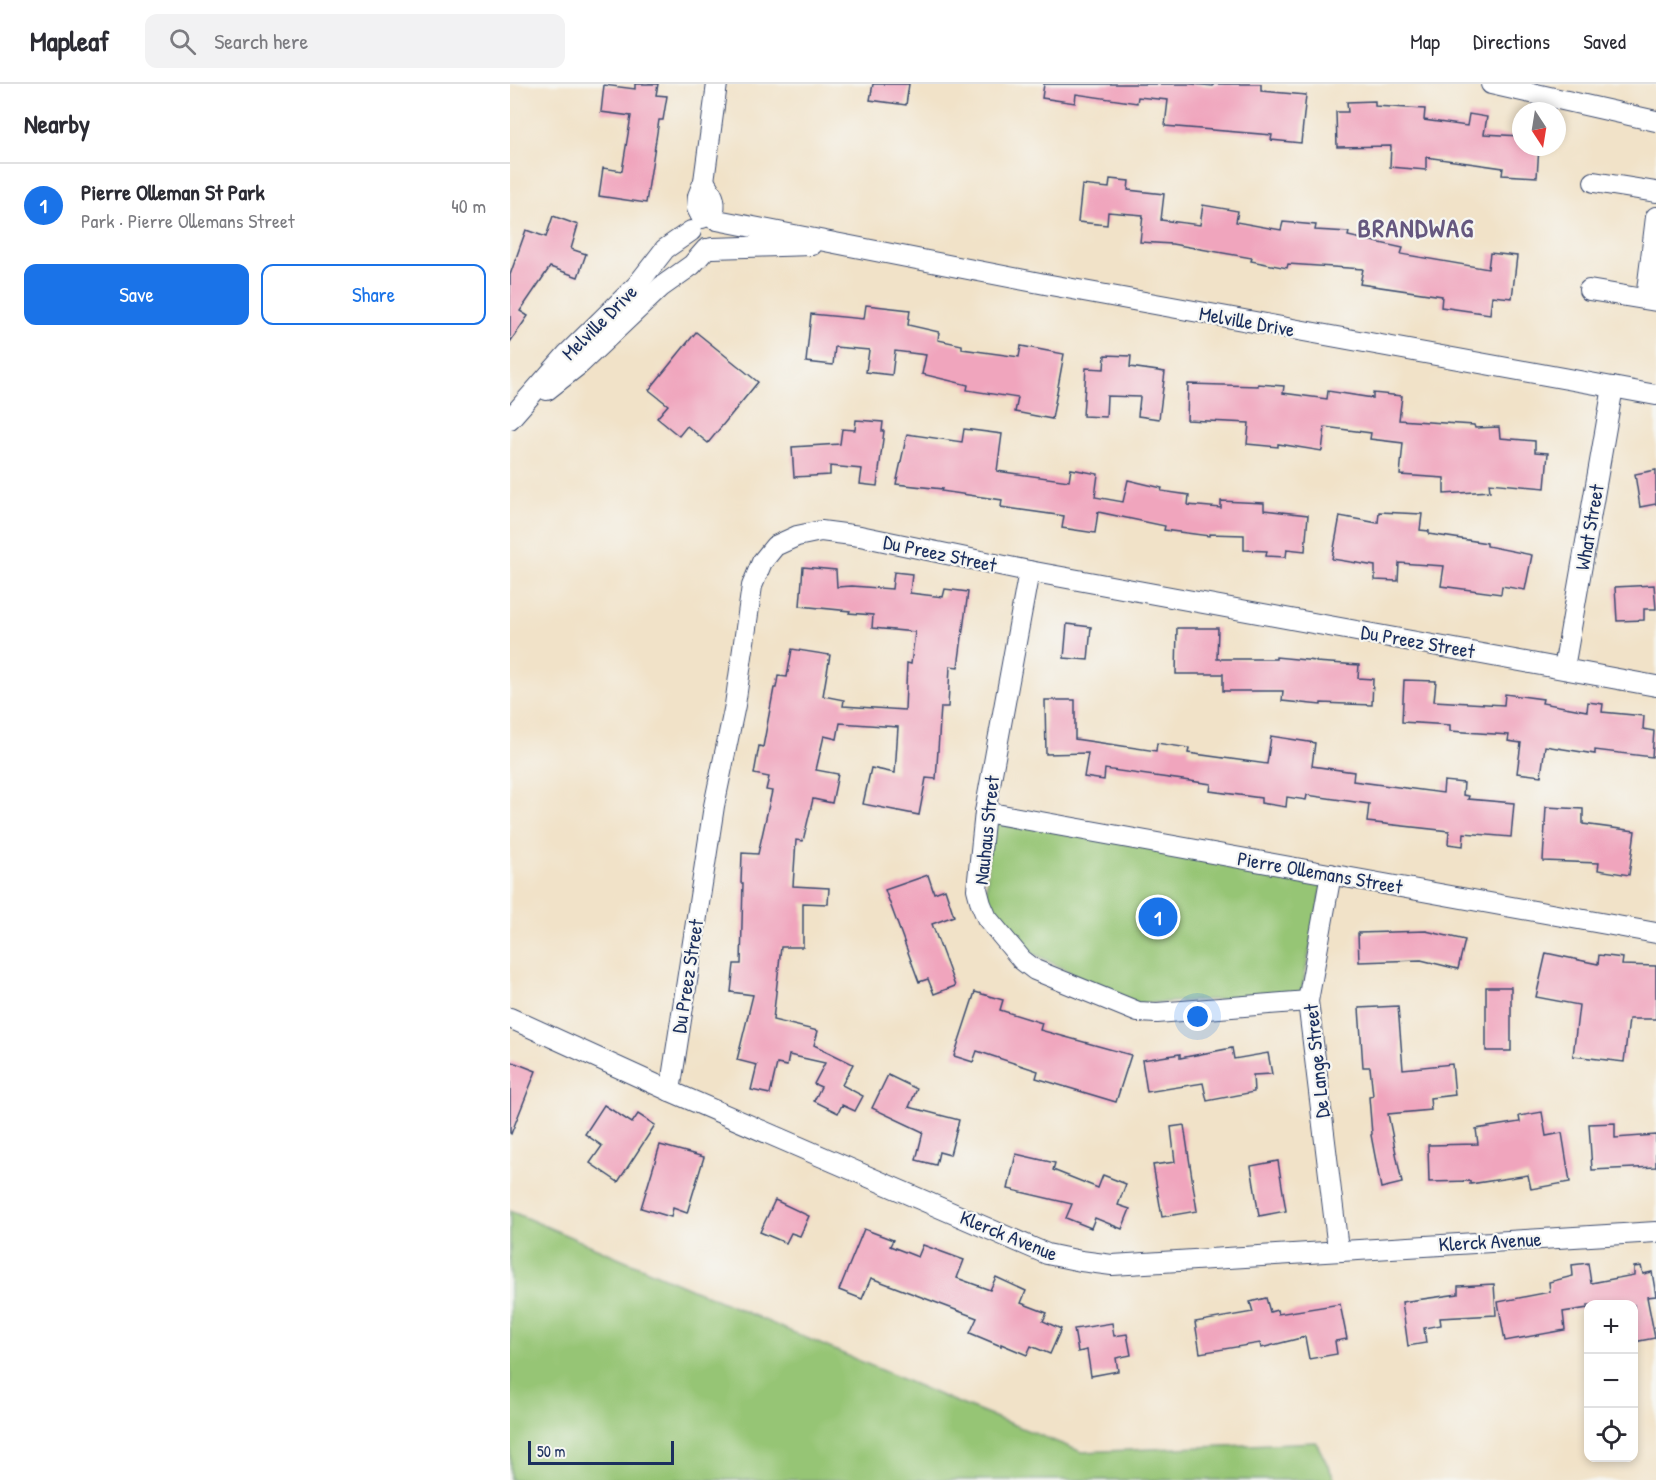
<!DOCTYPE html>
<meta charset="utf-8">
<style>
:root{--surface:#fff;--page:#f2f2f3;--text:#2b2b33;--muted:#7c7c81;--line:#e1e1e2;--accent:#1a73e8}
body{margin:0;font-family:"Patrick Hand",sans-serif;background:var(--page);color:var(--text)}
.controls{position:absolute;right:18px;bottom:18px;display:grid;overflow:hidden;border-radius:12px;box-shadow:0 3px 9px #0003}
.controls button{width:54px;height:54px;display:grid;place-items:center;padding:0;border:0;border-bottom:2px solid var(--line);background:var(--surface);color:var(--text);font:30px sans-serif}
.compass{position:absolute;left:1002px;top:18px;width:54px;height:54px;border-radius:50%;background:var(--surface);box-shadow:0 3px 9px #0003;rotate:168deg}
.scale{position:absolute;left:18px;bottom:15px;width:146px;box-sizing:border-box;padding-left:6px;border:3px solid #1b2f5e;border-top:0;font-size:16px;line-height:21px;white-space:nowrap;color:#1b2f5e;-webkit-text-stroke:4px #f6f6f2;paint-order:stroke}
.you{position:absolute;left:688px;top:933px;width:21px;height:21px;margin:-15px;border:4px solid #fff;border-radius:50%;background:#1a73e8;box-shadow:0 0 0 9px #1a73e833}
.badge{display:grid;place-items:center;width:39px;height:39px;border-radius:50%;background:var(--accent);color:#fff;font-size:20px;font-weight:700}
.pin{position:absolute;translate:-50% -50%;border:3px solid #fff;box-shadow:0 2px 6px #0006}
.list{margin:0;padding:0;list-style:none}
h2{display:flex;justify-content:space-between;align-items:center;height:78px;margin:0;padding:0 24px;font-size:26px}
h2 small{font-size:20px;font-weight:400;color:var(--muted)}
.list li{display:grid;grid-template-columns:39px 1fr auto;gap:18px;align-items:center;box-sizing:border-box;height:84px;padding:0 24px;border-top:2px solid var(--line)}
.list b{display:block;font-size:22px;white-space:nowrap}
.list p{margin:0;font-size:20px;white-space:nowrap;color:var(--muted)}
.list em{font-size:20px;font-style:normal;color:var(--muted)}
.actions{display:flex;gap:12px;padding:18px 24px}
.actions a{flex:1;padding:14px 0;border:2px solid var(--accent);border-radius:12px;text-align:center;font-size:21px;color:var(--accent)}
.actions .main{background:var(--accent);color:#fff}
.icon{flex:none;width:33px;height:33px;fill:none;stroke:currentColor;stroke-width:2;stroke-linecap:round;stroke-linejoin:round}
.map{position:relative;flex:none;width:1146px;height:1396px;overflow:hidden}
header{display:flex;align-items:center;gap:36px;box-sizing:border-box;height:84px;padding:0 30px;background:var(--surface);border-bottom:2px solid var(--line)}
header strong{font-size:28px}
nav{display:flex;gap:33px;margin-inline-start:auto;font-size:21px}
.search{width:420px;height:54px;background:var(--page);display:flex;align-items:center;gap:15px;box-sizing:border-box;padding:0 21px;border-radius:12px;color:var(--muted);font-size:22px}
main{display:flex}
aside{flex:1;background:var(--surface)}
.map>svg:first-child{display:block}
.green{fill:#96c574;stroke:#587a69;stroke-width:1.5}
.building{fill:#f0a5bd}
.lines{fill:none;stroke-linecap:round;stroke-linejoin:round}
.street-casing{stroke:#3b4a6e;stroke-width:22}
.street{stroke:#fff;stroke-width:20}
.labels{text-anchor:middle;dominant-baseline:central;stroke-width:4.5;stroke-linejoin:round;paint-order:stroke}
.street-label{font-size:20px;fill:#1b2f5e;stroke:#f6f6f2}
.district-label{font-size:26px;font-weight:bold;letter-spacing:1.5px;fill:#66587f;stroke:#f6f6f2}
</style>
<header>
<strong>Mapleaf</strong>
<div class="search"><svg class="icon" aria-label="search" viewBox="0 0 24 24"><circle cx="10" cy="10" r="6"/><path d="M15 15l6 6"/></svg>Search here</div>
<nav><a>Map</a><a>Directions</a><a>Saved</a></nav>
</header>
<main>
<aside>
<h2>Nearby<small></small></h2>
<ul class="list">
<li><span class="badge">1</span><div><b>Pierre Olleman St Park</b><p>Park · Pierre Ollemans Street</p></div><em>40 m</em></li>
</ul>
<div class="actions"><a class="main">Save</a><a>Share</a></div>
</aside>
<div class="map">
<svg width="1146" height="1396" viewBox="0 0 1146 1396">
<rect width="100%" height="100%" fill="#f6f6f2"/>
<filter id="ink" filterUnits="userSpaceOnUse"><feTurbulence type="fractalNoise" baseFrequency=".0167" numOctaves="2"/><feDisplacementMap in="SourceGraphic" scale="12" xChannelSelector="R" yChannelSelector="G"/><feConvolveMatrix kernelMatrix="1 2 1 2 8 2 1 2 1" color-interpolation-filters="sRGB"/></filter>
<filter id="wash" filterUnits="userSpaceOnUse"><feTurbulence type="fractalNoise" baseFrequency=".008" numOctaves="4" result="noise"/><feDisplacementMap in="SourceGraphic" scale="24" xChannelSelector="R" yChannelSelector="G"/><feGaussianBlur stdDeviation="1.35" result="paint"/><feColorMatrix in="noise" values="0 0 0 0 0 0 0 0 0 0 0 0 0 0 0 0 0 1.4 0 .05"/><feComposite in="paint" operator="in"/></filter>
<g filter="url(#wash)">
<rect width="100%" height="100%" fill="#f1e2c8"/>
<g class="green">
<polygon points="481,729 815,790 791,911 623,920 520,868 476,818"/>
<polygon points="0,1127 441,1316 572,1368 806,1358 825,1396 0,1396"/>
</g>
<g id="blocks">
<g class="building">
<polygon points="125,0 148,0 146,11 157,12 153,36 149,36 136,119 89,112 93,84 112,87 121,32 91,28 94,1 125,5"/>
<polygon points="363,0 399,0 396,21 360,16"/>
<polygon points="534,0 681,0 703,2 703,0 751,0 751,7 796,11 791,59 761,56 762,51 655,42 658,16 628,13 627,19 566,10 565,19 532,14"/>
<polygon points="865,17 865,22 915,25 914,36 957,42 959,30 977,33 974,50 1011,52 1011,63 1029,63 1027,93 992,91 993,84 916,73 916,86 880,83 881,62 827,63 826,28 838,28 837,18"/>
<polygon points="600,95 619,97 618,106 654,110 651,136 690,141 693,121 728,127 726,138 771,146 773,138 806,141 805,146 839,148 838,152 893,164 891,170 978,185 980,169 1007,172 1002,214 982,212 980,230 931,223 932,212 850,200 853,185 778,180 777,184 741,177 742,174 662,160 630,158 633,131 598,128 597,141 568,138 572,101 599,104"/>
<polygon points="43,132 68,141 61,165 76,170 68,193 40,183 10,227 18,232 0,258 0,191 16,146 36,153"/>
<polygon points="356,221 400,226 398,241 429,248 428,256 452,261 452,265 509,273 511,262 554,270 542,335 505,328 508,314 457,306 458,301 412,290 416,271 385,267 382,291 356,288 359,266 325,263 323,281 296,278 301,230 354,235"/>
<polygon points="186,248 248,298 198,359 177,342 169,352 147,334 158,321 139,306"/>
<polygon points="595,271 621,272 620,283 655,288 649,335 628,332 630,313 597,312 596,333 573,332 576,284 594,285"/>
<polygon points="678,300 748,302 748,300 774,302 773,309 817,315 818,307 863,314 863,309 892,312 889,336 964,341 965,344 989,343 990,354 1025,357 1025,368 1038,369 1035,404 979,399 980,407 934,410 934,394 890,391 893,359 860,355 861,349 815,343 812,367 768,360 768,363 737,360 739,339 677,336"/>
<polygon points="346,336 373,338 372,347 374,347 367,402 350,400 352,385 320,382 320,391 284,393 282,363 330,360 332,345 345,346"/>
<polygon points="454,345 492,350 487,387 559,397 561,385 588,390 585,413 613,418 618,396 652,404 651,407 679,411 678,421 711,424 711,417 754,419 754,426 798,431 795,467 777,465 776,473 756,472 757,467 734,466 734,451 699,450 699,452 654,446 655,442 588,428 585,449 552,444 554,432 491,423 492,416 431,407 432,405 386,400 397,350 452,358"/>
<polygon points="1146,386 1146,420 1130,423 1125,390"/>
<polygon points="869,428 912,430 910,446 919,447 919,450 977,459 977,462 1022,471 1015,506 992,502 991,510 931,502 934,482 889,479 888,497 865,496 865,482 822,475 830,432 868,439"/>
<polygon points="293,483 326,486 327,503 342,502 382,505 384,488 402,490 400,509 433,513 435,505 458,508 448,583 440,582 438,623 431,623 426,695 416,694 409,731 353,720 361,684 385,689 388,643 330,639 327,655 314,652 306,686 328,690 322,719 303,715 293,757 286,756 283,802 319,804 318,820 293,819 293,863 271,863 263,936 308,947 304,961 343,980 332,1001 353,1012 345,1027 332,1021 328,1029 304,1017 311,1003 304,1000 315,979 279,971 277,982 267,980 260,1010 241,1006 247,981 227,976 243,911 221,908 224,880 231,880 233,799 231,799 232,769 248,770 262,707 256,706 259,693 244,690 249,662 253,663 264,604 266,604 268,592 277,593 282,565 320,571 313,612 334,616 333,622 395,626 397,579 401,580 405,548 362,544 363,531 339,529 340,527 290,522"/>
<polygon points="1144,501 1146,525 1134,525 1134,536 1107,537 1105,503"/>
<polygon points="557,540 581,543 578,576 554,574"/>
<polygon points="667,544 708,544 707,575 766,575 766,573 806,577 806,578 849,581 848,594 863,595 862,621 811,619 811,621 772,617 773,607 713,607 713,590 666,590"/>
<polygon points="894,596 926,597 924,617 994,621 995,610 1033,615 1032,619 1077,627 1078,618 1093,620 1092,628 1134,632 1133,645 1144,647 1142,673 1085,666 1085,670 1035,662 1031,692 1007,689 1011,659 998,657 999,651 940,647 940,641 892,638"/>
<polygon points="535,616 565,616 565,655 646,667 647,659 679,664 678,669 757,680 761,652 805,659 802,682 844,688 843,697 933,709 934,697 954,699 953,711 959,712 958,715 1004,719 1001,753 954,749 953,762 938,760 939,747 857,738 859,720 797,711 796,716 777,713 776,723 751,719 751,714 700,707 701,700 595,685 594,696 574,693 578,669 536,670"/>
<polygon points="1036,723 1073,725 1073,740 1125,747 1119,791 1088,786 1089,779 1033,777"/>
<polygon points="418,791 424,809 435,805 444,832 422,840 445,902 424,910 418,895 409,898 375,806"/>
<polygon points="916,847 955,856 948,885 911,876 849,878 848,849"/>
<polygon points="1036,869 1088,880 1089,871 1113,874 1112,881 1146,882 1146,935 1119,935 1114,978 1063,972 1069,921 1026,913"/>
<rect x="976" y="903" width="25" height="64"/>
<polygon points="465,908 493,916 490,926 532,939 530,946 621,971 606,1018 526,994 528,987 467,967 463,978 444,972"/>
<polygon points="888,922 893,985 942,980 945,1011 920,1014 921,1026 878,1030 892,1099 871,1104 861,1051 862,1050 859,1013 863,1012 860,983 853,983 849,924"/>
<polygon points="722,964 724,975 758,969 762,990 743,991 744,1008 697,1017 693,999 637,1008 632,976 670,970 670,974"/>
<polygon points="0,977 26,987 1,1050 0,1049"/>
<polygon points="378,991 407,1005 399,1023 449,1036 440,1071 429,1068 426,1081 406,1076 413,1048 362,1024"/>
<polygon points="94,1021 122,1039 128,1030 145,1041 108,1098 80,1079 92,1062 75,1050"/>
<polygon points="1032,1028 1036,1052 1052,1049 1060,1098 1021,1105 1018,1091 960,1100 960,1097 919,1098 918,1061 968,1060 966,1045 1010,1038 1009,1032"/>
<polygon points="1105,1039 1105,1054 1146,1051 1146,1083 1082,1086 1079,1040"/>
<polygon points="674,1041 687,1127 652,1133 643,1081 665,1078 661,1043"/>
<polygon points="150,1061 194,1073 177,1129 163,1124 161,1133 131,1124"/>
<polygon points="506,1070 545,1079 543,1086 588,1104 593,1091 616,1100 608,1121 620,1125 612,1145 585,1134 581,1144 556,1134 562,1120 498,1105"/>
<polygon points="768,1077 776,1127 749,1132 741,1082"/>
<polygon points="265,1116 299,1132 290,1152 281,1149 276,1159 250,1148"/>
<polygon points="354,1145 383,1156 380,1162 408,1173 413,1161 454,1176 447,1194 480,1206 486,1193 516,1207 511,1219 537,1229 533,1237 551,1245 540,1270 521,1262 517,1271 491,1260 491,1262 460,1249 467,1234 361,1194 352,1215 329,1206"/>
<polygon points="1078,1179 1081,1199 1124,1191 1124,1183 1131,1182 1133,1190 1142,1188 1146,1212 1137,1213 1145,1254 1124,1258 1124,1221 1078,1221 1078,1224 1053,1228 1055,1246 995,1257 988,1218 1040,1208 1039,1198 1063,1192 1062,1181"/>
<polygon points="984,1200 986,1231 930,1234 931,1241 914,1244 916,1259 898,1262 892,1218 948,1210 948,1202"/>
<polygon points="756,1214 760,1228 767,1226 768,1230 830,1220 837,1255 825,1257 827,1270 799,1275 795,1253 751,1264 750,1259 690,1269 685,1238 743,1228 740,1218"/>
<polygon points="602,1239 604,1252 617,1250 621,1271 606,1274 608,1287 581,1292 577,1266 568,1268 564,1245"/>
</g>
</g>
</g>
<g filter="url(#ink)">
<use href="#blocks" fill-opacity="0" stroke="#3b4a6e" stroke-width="1.5"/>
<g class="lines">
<defs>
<g id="street">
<polyline points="981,0 1146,37"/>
<path d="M194,97C203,111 208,117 202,134"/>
<polyline points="1084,98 1146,108"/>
<polyline points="192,134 187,124 188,112 194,97 207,0"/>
<polyline points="207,136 535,200 1146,311"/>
<polyline points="202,164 302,161"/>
<polyline points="1079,206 1146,217"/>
<polyline points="1136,215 1146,133"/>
<polyline points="37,306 70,280 151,203 182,181 196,165"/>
<polyline points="0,335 57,270 127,201 155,165 181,147"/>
<polyline points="519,487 475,728 467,805 471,820 477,834 512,876 525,886 628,928 647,929 798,917"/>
<polyline points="1054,584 1103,303"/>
<polyline points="475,728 1146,849"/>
<polyline points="821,790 798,917 828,1165"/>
<polyline points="0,934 160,1007 537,1170 571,1177 602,1181 1146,1148"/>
<polyline points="160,1007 204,722 225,621 242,502 252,478 265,462 287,452 311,447 350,452 519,487 1146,602"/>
</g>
</defs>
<use href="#street" class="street-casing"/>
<use href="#street" class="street"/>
</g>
</g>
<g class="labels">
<g class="street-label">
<text transform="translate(737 237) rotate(10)">Melville Drive</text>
<text transform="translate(89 238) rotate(-45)">Melville Drive</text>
<text transform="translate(1079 443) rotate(-80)">What Street</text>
<text transform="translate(430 469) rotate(12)">Du Preez Street</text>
<text transform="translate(908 557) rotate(10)">Du Preez Street</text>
<text transform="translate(476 746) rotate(-84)">Nauhaus Street</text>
<text transform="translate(810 788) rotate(10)">Pierre Ollemans Street</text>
<text transform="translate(177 892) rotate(-81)">Du Preez Street</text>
<text transform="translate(806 977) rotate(-96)">De Lange Street</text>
<text transform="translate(499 1151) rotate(22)">Klerck Avenue</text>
<text transform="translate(980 1157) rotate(-3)">Klerck Avenue</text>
</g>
<g class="district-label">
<text x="906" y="143">BRANDWAG</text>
</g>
</g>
</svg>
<div class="controls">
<button>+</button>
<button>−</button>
<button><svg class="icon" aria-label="locate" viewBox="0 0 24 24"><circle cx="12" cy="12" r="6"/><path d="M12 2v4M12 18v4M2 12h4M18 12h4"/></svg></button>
</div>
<svg class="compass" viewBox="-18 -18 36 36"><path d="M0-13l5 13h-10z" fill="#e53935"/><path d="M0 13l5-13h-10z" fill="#7c7c81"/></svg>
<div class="scale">50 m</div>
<div class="you"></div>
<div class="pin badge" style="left:648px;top:833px">1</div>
</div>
</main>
